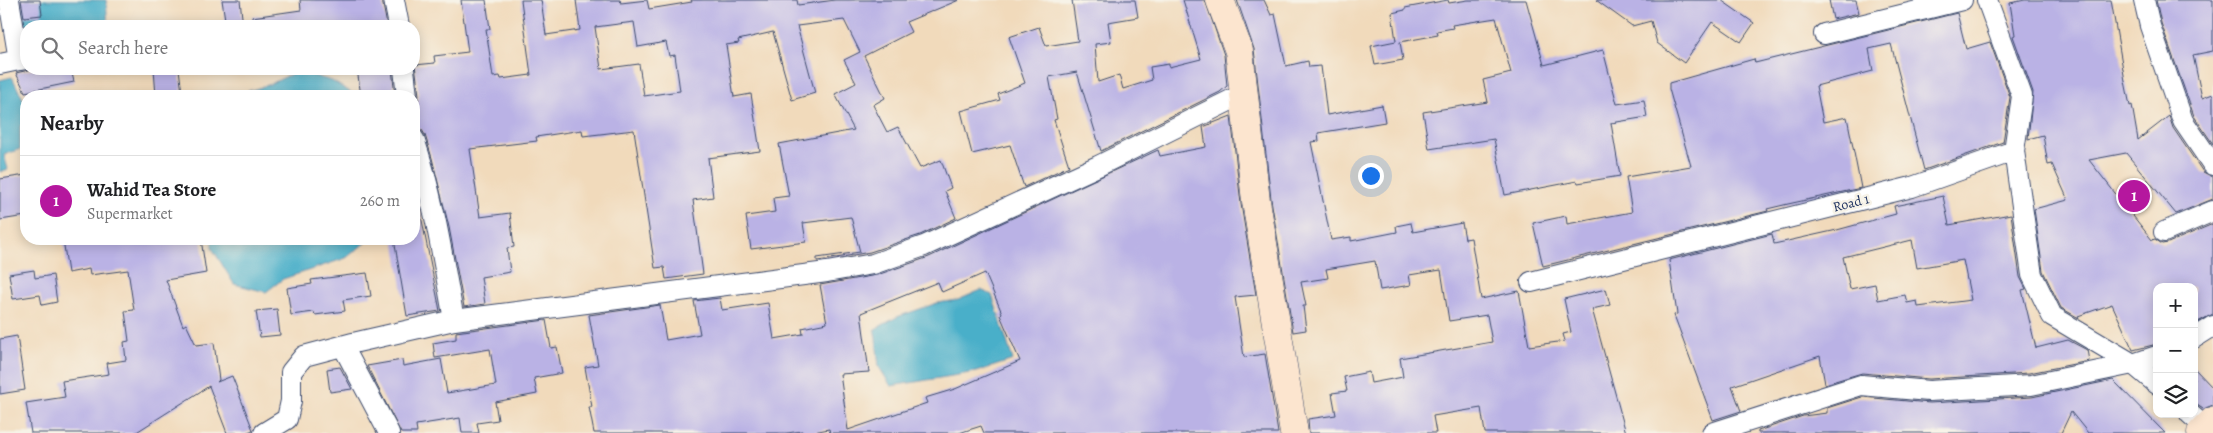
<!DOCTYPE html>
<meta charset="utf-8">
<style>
:root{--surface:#fff;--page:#f2f2f2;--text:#202124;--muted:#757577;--line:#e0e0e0;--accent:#b5179e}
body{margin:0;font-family:Alegreya,serif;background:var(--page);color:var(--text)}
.controls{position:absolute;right:15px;bottom:15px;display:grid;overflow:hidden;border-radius:10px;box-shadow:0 2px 12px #0003}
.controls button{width:45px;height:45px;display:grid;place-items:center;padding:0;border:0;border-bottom:1px solid var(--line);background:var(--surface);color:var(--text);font:25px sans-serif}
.you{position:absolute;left:1370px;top:175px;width:18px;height:18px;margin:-12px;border:4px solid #fff;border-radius:50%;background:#1a73e8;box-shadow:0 0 0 8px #1a73e833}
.badge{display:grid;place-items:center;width:32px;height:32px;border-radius:50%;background:var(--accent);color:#fff;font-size:16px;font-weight:700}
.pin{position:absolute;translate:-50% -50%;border:2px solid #fff;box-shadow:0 1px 5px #0006}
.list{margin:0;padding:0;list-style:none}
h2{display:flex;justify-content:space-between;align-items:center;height:65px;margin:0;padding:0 20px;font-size:21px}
h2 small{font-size:16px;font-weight:400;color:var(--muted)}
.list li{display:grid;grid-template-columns:32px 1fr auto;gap:15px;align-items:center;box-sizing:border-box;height:90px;padding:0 20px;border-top:1px solid var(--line)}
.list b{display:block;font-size:19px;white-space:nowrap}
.list p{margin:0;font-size:16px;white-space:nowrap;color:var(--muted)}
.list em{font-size:16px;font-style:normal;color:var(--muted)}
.icon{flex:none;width:28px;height:28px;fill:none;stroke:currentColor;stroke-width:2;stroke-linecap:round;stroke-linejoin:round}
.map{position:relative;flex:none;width:2213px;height:433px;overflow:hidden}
.search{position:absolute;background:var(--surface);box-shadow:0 2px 12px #0003;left:20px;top:20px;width:400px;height:55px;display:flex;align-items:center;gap:12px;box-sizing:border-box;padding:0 18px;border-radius:20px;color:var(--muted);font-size:19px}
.panel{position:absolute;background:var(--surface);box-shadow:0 2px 12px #0003;left:20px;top:90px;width:400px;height:155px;border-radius:20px}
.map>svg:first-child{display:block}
.water{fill:#4aafc9;stroke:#326f94}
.building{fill:#bab2e5;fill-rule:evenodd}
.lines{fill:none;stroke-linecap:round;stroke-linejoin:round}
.street-casing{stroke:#3b496c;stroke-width:22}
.secondary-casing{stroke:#3b496c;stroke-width:29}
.street{stroke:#fff;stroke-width:20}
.secondary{stroke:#fce5cf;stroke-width:28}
.labels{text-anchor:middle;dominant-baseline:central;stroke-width:5;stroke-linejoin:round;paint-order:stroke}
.street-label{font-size:14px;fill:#1b2f5e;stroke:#f7f3e8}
</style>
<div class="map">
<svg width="2213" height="433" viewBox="0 0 2213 433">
<rect width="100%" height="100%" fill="#f7f3e8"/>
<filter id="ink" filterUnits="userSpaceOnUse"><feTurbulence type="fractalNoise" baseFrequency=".02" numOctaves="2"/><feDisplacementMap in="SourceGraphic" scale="10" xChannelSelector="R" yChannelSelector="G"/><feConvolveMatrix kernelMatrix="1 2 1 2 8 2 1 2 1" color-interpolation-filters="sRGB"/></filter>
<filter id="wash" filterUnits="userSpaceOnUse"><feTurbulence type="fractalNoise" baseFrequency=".0096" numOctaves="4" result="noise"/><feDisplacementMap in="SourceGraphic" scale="20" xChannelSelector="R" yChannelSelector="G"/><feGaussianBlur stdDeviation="1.12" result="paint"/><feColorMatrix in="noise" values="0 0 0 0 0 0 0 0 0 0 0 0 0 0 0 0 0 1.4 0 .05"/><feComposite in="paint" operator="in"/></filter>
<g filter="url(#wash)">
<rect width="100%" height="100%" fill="#f1dabb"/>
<g class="water">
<polygon points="25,0 106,0 108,26 26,26 26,30 22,9"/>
<polygon points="298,71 332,81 352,93 353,96 232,96 268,85"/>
<polygon points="12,77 25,103 26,120 20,126 20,149 4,155 8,169 0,172 0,80"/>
<polygon points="212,239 370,239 346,258 283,279 266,292 234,284 212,248"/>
<polygon points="981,290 992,295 1013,360 976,372 891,386 879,367 875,329 897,317 937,303 958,300"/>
</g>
<g id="blocks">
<g class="building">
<polygon points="21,0 40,0 42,15 24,17"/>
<polygon points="222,0 240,0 243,26 226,26"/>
<polygon points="300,0 382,0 387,25 253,26 252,17 301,10"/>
<path d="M461,0H486L490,29H486L493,77L500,76L501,79L531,75L521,0H541L546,35L580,30L576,0H620L621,3L647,0L649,9L692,2L691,0H797L798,5L835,0H959L906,22L911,32L864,56L885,98L873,105L887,132L898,127L920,168L941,160L951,188L945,191L956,218L920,235L870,252L825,260L817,261V258L860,252L851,217L803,223L806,242L751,249L746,216L775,212L773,198L789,196L779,144L854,130L835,94L856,83L844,60L860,52L844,20L797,26L815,93L792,100L773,32L738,40L739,43L726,45L734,97L751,94L760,151L708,158L713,197L693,200L703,274L666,279L664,267L655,268L634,130L583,136L582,130L536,137L537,141L470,149L480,217L510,213L514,247L507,248L510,272L481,277L485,304L464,307L449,227L432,158L425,135L422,130L414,127V106L418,101L419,95L415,65L435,63L434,56L468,52ZM634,22L638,47L666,42L669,56L675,55L680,91L644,96L639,64L601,69L595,27Z"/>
<polygon points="1072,0 1135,0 1138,17 1108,22 1111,42 1095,44 1098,82 1119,75 1123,89 1152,80 1150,67 1169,64 1169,67 1201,59 1183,0 1205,0 1224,55 1227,86 1220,92 1101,151 1077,72 1049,77 1057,119 1054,120 1069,166 1024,187 1010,145 972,154 961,111 1000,100 998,94 1025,83 1009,37 1039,27 1046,46 1078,41"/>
<polygon points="1237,0 1264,0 1271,15 1275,14 1286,66 1308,61 1309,67 1321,66 1327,115 1382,105 1385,122 1318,133 1319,141 1311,142 1331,240 1351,237 1351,241 1397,232 1396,226 1411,223 1413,232 1462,223 1465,239 1471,238 1481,299 1519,291 1529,346 1565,341 1563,334 1571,332 1564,299 1606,289 1610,305 1592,309 1626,433 1485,433 1481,408 1433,416 1436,433 1309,433 1308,419 1336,415 1332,393 1347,391 1344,377 1369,372 1371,383 1403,377 1400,358 1492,342 1487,315 1449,321 1441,270 1409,275 1411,285 1380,290 1375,261 1326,269 1328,278 1301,282 1306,306 1303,306 1306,330 1293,332 1271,199 1254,49"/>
<polygon points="1448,0 1449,3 1468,0 1526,0 1544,65 1603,50 1617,104 1644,100 1647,117 1611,123 1620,176 1578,183 1577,181 1505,195 1494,139 1429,149 1423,112 1488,102 1483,80 1511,73 1496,18 1452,25 1453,28 1437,31 1438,35 1400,42 1403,60 1375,65 1371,46 1396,41 1392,13 1405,10 1405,8"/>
<polygon points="1596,0 1721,0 1754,23 1741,42 1712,22 1684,63 1657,43 1651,21 1632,26"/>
<polygon points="1829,0 1856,0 1859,13 1833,19"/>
<polygon points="2025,0 2111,0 2125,81 2130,106 2132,105 2138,140 2169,116 2173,128 2203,172 2213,177 2213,199 2176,214 2126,153 2089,160 2152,240 2155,239 2162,244 2168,243 2213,224 2213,314 2194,324 2194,287 2157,287 2157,344 2133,350 2112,304 2078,316 2079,318 2061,308 2043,271 2034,209 2068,200 2052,164 2048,165 2043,135 2028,139 2033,92 2013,36 2015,35 2010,3"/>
<polygon points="2156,0 2213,0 2213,51 2193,55 2202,98 2213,94 2213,144 2194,116 2161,23"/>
<polygon points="1957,13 1966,49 1990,42 2010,97 2003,142 1924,170 1891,44 1869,49 1873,71 1816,86 1823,122 1847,117 1861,188 1788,204 1767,209 1768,211 1543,266 1533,223 1566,216 1567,224 1632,212 1626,177 1691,166 1669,89 1669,83 1754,59 1755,63"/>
<polygon points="33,69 71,69 74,82 25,92 16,73"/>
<polygon points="154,69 179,69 182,93 156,96"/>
<polygon points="357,69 392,69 395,96 361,96"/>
<path d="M1231,116L1241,204L1256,295L1235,297L1244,357L1265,354L1278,433H984L981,426L959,433H830L829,429L808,433H802V431L787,433H594L589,407H592L585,367L598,365L589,315L660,305L666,340L700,334L694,301L720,298L722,310L768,303L774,339L803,334L802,328L827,323L820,285L877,275L929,257L1158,150L1160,156L1206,147L1203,127ZM985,273L1002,313L1000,315L1020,361L955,389L925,398L927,403L848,430L840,374L869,372L861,313L938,282L942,292Z"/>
<polygon points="26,175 26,216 0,220 0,179"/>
<polygon points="414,180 440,311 407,316 394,239 414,239"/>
<path d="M1943,196L1949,225L2011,214L2020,277L2026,289L2022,290L2036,348L2068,340L2087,350L2089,361L2029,373L1929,379L1862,373L1825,384L1820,356L1732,386L1741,411L1713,420L1674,315L1677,314L1669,260L1772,234L1774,244L1837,230L1896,214L1894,206ZM1912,240L1917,268L1963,260L1971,300L1918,307L1917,301L1907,303L1905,295L1878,300L1875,284L1850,289L1843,257Z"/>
<polygon points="63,239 201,239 206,273 166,280 183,326 186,324 196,345 214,343 219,380 217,382 232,376 253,430 245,433 227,433 209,386 135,433 31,433 26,403 65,397 62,381 109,374 107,363 126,360 124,342 129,341 125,311 134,310 128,270 90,275 89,269 68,273"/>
<polygon points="34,270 35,278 53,275 57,302 42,305 40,295 13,299 9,274"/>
<polygon points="367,273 371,296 343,300 345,311 315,315 314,312 291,315 287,288 312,284 311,280"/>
<polygon points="277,309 280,335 260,337 256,311"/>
<polygon points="546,320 551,348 557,347 562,373 534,378 537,394 495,402 498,420 477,423 479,433 462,433 460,418 416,425 417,433 401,433 367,366 402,360 403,366 441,359 447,393 496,385 490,349 435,358 433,343 456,339 456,332"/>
<polygon points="17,336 25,390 0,394 0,339"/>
<polygon points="340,367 352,389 330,392 327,369"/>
<polygon points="2194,368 2213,388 2213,405 2203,409 2194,403"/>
<polygon points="2113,380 2165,433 2088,433 2071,412 2061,433 1758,433 1758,431 1803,416 1827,413 1827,408 1862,397 1930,403 2032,397"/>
</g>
</g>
</g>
<g filter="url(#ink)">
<use href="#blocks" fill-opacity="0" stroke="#3b496c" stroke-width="1"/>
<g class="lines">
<defs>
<g id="street">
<polyline points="9,0 19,60 26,59"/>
<polyline points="394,0 399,26"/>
<polyline points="2144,0 2150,26 2183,121 2213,165"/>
<polyline points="1824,34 1962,0"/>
<polyline points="0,64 19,60"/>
<polyline points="404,69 407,96"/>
<path d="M414,139C434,198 443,260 454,320"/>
<polyline points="2014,151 2032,275 2052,316 2133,364 2157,384"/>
<polyline points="2164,232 2213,211"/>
<polyline points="1531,282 1912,187 2014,151 2022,96 1987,0"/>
<polyline points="2194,338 2213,326"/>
<polyline points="346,346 346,352 389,433"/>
<polyline points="2190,414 2206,428"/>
<polyline points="264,433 287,419 291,401 291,372 304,356 353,343 454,320 827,272 873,264 924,246 1098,166 1243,94"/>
<polyline points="1712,433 1861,385 1929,391 2031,385 2133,364 2157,356"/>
</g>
<g id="secondary">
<polyline points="1220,0 1239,51 1256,201 1294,433"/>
<polyline points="2201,433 2213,421"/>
</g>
</defs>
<use href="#street" class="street-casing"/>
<use href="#secondary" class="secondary-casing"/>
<use href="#street" class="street"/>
<use href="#secondary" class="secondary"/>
</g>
</g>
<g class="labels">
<g class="street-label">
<text transform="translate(1851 203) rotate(-14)">Road 1</text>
</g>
</g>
</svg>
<div class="controls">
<button>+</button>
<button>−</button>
<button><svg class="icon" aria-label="layers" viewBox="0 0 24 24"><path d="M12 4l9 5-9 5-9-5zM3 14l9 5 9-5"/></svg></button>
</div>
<div class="you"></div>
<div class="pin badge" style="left:2134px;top:196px">1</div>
<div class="search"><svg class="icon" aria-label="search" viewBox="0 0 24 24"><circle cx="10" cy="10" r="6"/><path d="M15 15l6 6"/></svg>Search here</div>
<section class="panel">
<h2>Nearby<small></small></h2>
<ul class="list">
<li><span class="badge">1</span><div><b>Wahid Tea Store</b><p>Supermarket</p></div><em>260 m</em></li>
</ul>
</section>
</div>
